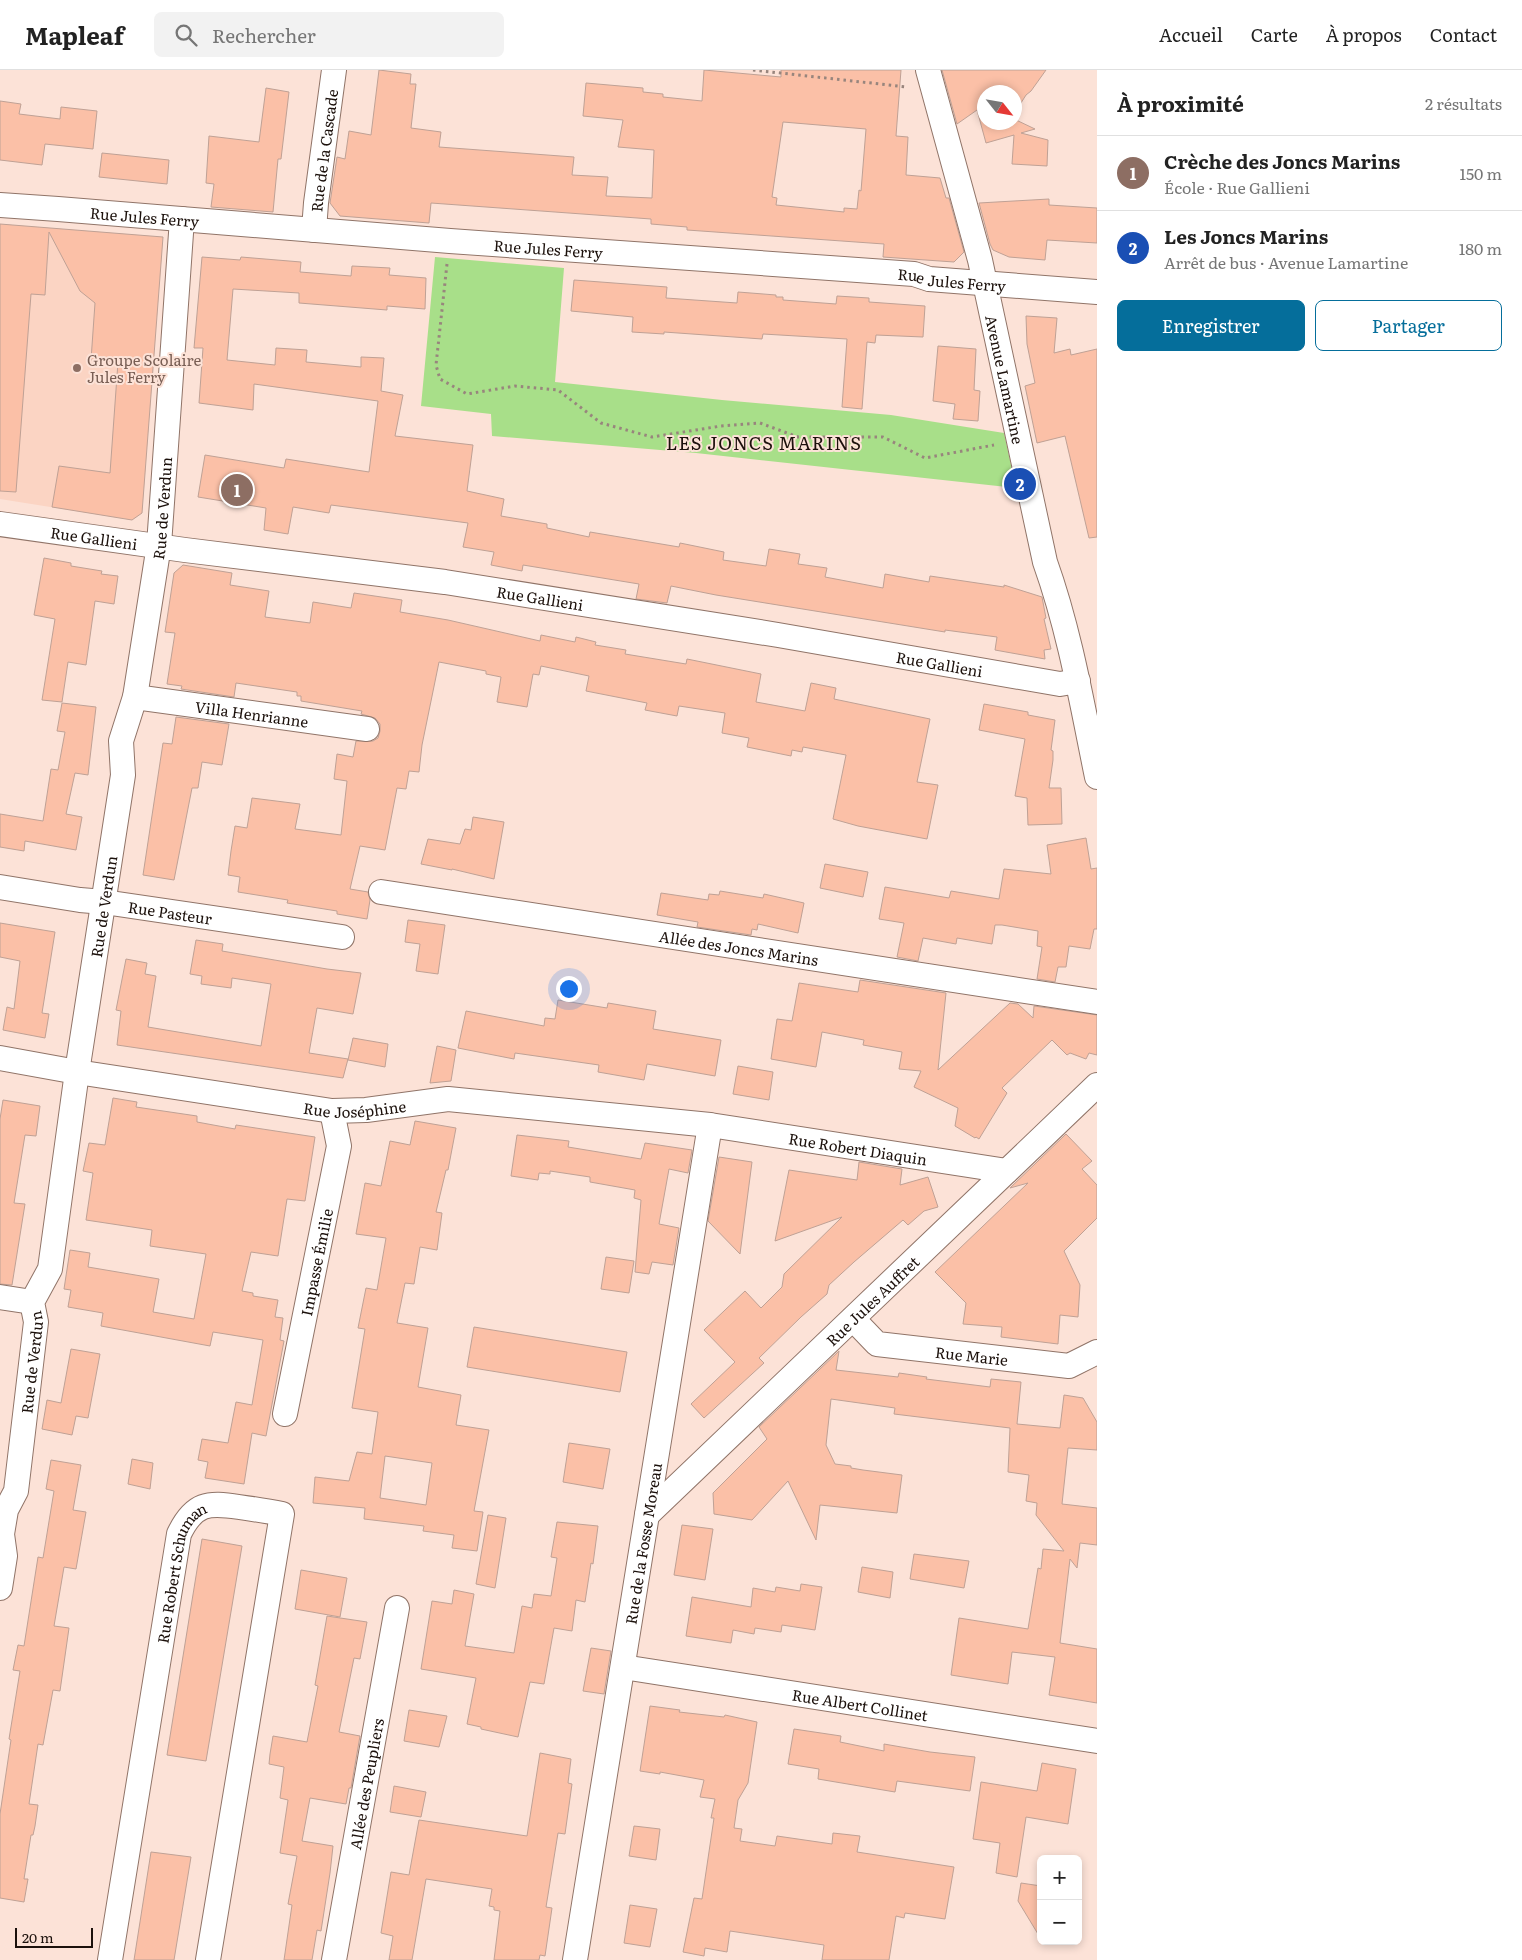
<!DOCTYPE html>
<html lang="fr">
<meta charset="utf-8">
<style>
:root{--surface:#fff;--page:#f2f2f2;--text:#222;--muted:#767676;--line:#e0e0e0;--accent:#056e9b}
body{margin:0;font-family:Literata,serif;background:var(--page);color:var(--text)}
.controls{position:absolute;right:15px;bottom:15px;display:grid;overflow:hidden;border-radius:8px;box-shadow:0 2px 8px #0003}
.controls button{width:45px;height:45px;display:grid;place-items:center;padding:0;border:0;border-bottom:1px solid var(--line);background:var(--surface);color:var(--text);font:25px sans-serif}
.compass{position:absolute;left:977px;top:15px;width:45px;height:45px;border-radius:50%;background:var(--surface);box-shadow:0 2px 8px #0003;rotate:121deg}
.scale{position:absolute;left:15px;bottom:12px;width:78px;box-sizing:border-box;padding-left:5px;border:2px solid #1c110c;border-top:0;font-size:14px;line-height:18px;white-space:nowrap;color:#1c110c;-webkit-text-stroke:4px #fce2d7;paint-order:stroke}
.you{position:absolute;left:568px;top:918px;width:18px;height:18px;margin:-12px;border:4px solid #fff;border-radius:50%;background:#1a73e8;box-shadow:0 0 0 8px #1a73e833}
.badge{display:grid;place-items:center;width:32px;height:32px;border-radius:50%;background:var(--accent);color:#fff;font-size:16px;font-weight:700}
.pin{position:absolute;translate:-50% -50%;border:2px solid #fff;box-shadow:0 1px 5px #0006}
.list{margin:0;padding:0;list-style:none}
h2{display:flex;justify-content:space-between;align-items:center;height:65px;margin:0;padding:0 20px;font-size:21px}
h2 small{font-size:16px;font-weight:400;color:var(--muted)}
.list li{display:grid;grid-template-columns:32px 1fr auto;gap:15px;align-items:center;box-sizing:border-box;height:75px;padding:0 20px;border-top:1px solid var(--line)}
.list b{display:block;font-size:19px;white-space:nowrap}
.list p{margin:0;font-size:16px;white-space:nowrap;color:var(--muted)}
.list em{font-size:16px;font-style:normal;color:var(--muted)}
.actions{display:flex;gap:10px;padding:15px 20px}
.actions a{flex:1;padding:11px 0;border:1px solid var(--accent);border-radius:8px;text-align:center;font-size:18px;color:var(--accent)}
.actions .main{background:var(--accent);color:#fff}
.icon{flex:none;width:28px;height:28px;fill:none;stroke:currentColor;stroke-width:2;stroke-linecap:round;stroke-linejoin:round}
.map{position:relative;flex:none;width:1097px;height:1890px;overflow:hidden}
header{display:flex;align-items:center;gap:30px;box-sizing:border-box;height:70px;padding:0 25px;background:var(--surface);border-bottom:1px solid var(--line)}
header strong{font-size:24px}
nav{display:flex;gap:28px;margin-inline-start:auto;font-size:18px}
.search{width:350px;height:45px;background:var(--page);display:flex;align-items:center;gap:12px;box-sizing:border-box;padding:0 18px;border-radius:8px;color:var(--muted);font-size:19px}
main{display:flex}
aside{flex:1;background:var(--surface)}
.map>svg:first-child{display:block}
.built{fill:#fbd4c3}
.green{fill:#a8df89}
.building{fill:#fbc0a7;stroke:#bfa195;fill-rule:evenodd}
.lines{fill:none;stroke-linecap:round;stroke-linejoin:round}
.street-casing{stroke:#907468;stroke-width:26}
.path{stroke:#98857d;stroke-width:3;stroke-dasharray:2.5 4;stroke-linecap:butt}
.street{stroke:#fff;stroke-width:24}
.education-dot{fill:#8d6e63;stroke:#fce2d7;stroke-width:2}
.labels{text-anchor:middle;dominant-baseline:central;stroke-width:4;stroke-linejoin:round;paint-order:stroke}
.street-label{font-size:15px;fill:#1c110c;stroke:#fce2d7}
.education-label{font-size:15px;fill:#785e54;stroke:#fce2d7;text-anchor:start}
.quarter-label{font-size:18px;letter-spacing:1px;fill:#1c110c;stroke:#fce2d7}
</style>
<header>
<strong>Mapleaf</strong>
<div class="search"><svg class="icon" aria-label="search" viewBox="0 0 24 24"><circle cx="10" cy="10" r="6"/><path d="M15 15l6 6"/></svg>Rechercher</div>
<nav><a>Accueil</a><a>Carte</a><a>À propos</a><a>Contact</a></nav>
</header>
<main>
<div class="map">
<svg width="1097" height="1890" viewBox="0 0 1097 1890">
<rect width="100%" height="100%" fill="#fce2d7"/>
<polygon class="built" points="0,154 163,167 142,443 132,450 0,429"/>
<polygon class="green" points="435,187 564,198 555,312 722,330 891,345 1004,363 1016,418 696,383 492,366 491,344 421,336"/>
<g class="building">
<path d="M379,0L411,4L410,14H416L411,58L441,62L439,77L574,87L572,105L608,107L606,126L652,128L654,80L618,77L623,50L583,46L586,13L643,18V22L663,24V27L702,31L704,0L781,7V0H901L896,66L908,67L906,105L940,108L946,128H949L964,182L954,192L883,187L884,174L687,160V157L651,154V149L431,133L429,153L340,146L330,133L337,87L345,89L349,61L371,65ZM783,52L866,59L861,121L859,120L857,139L844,138V142L776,135L777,128L772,127Z"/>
<polygon points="942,0 1046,0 1031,21 1026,25 1014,44 1014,22 984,22 984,52 1014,52 1014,49 1035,59 1021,63 1048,70 1047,96 1012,94 1014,65 986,73 977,40 957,54"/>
<polygon points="266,18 289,22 281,89 278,89 273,142 211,137 214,114 206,113 209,66 259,72"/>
<polygon points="0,31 21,34 19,44 60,49 61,37 97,41 93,79 45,74 42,95 0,90"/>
<polygon points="102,83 169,90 167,114 99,107"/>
<polygon points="1049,129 1049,135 1097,138 1097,173 1047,170 1045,190 1009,187 993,180 990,174 979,133"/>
<polygon points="0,154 163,167 142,443 132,450 52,437 59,396 110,403 118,292 91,290 95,233 80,221 49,162 45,225 31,224 16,422 0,421"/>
<polygon points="202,187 240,190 241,187 301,192 300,202 351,206 352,196 390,198 389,205 426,208 425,239 387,236 387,240 299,233 299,223 233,219 227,290 275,295 276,278 307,280 306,292 361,297 361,287 384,288 381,321 403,325 395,366 473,375 467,421 504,429 501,446 547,454 547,458 589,467 590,462 679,477 680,473 724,482 723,490 766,496 769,479 800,484 798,494 827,498 825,507 883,518 885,504 929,512 930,506 1004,517 1004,515 1042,527 1046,548 1044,549 1051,579 1044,580 1045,589 995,580 997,567 945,560 945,562 716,525 671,516 667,533 636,529 639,514 523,495 522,501 491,495 494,482 463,477 468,453 331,435 329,443 293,437 288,464 264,460 266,438 198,427 205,385 284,398 286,389 369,402 378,331 254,314 253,340 199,333 203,278 194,278"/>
<polygon points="574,210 667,217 666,228 737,233 738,222 776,225 776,227 783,227 783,230 836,234 837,226 869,228 869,232 925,236 923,267 876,265 875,273 867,272 862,339 842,337 847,269 763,264 762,269 664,262 664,264 632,262 633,247 571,241"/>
<polygon points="1026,246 1057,248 1054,283 1070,279 1071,285 1097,279 1097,467 1089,468 1065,366 1037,373 1025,316 1035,313 1027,274"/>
<polygon points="938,276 976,279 974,320 980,321 978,351 953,349 955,334 933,331"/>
<polygon points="44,488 71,493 71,496 102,501 101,504 118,506 114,534 95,531 86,595 68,592 62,632 42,630 55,549 34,545"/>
<polygon points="183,495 232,503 230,515 269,521 265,547 310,553 313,532 351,538 354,523 402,530 400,542 448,550 540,571 541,565 575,572 576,567 596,572 595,575 626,580 625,584 686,594 687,589 761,604 756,632 805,641 811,613 836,618 834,629 930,649 917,712 938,715 927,769 858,756 833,749 846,685 803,677 802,682 792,680 791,686 747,677 749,668 722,663 725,643 679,636 677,646 645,640 647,633 586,621 589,606 541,596 539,605 533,604 527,637 497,632 501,607 486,604 486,601 439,592 422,675 419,702 409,701 406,719 397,718 385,780 360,776 350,819 368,822 370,830 367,849 337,844 337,841 287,833 288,830 238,822 240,807 228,805 231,781 235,756 247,758 252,728 300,734 295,759 341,765 347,711 334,709 337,684 353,687 356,671 373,671 378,668 380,661 380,654 375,648 361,644 362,641 301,631 301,626 297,626 297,622 236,613 234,627 181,619 182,616 167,614 175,563 165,562 169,536 174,503"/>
<polygon points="62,633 96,637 88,705 75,703 66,744 82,747 76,780 25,771 24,781 0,777 0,744 43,751 51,699 58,700 65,662 57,661"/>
<polygon points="984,634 1028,642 1028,645 1055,650 1051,680 1053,681 1053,690 1049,718 1061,718 1062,754 1028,755 1027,728 1015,726 1025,669 979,660"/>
<polygon points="176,647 229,654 222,695 202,692 198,718 192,718 174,810 143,805 163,673 172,674"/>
<polygon points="473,747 504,752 494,809 452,799 452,800 421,794 428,769 460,774 465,759 471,760"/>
<polygon points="1086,768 1091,799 1097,798 1097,859 1094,859 1090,879 1069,876 1066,897 1058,897 1055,912 1037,909 1042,877 1037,876 1038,861 1002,855 995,855 992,874 957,868 956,874 923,868 918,891 897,887 904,853 879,849 885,817 949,828 951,821 999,829 1004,799 1051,804 1047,775"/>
<polygon points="825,794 868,802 863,827 820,818"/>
<polygon points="720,821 763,828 764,824 804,833 798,863 758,854 757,860 752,859 751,865 697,857 698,852 657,845 661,823 708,830 709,824 719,825"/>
<polygon points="408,850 445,855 438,904 416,901 420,874 405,872"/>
<polygon points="0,853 55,862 42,943 49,944 45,968 3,960 7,937 14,939 20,891 0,887"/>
<polygon points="196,870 223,874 222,881 327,899 361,903 353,944 317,938 309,983 348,989 343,1008 117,975 121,941 116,940 126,889 147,893 145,904 156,906 148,957 261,976 271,914 232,908 231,918 201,914 202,906 190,904"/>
<polygon points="860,910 946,923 938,1000 1010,933 1018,934 1033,948 1034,936 1097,945 1097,985 1089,983 1086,989 1070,983 1067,985 1052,970 1002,1018 1007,1023 979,1069 976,1067 975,1068 955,1056 958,1038 914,1017 921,1001 899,999 902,982 863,975 864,970 822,962 816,997 771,989 777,949 792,951 799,913 858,922"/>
<polygon points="558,930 607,938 608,933 656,941 653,959 721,970 715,1006 647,994 644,1010 598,1002 599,995 515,983 514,989 458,978 466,941 544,956 545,948 555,949"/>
<polygon points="353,968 388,974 385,997 348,990"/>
<polygon points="437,976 456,980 451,1011 430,1013"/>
<polygon points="738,996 773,1002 769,1030 733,1024"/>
<polygon points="113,1028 137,1032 136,1037 197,1046 197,1052 235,1059 236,1055 315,1067 305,1131 287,1129 278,1186 251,1182 242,1221 253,1223 253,1226 278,1230 275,1247 283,1248 280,1270 284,1271 266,1366 252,1363 244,1414 205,1408 208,1392 198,1390 202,1369 228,1373 236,1332 252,1335 263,1270 213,1262 210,1276 101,1256 103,1243 68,1237 71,1220 64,1219 70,1180 90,1183 88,1197 159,1209 153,1242 194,1249 206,1184 150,1176 152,1160 86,1150 93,1103 83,1101 89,1073 105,1075"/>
<polygon points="3,1030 40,1036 36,1066 25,1065 14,1133 25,1134 12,1215 0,1214 0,1049"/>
<path d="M415,1051L456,1058L448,1100H446L436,1142L442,1143L437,1180L420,1177L414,1214L405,1213L397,1253L428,1258L418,1317L461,1325L456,1355L489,1360L474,1441L483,1442L477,1481L452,1478L454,1465L423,1461L424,1456L364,1449L365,1438L313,1433L315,1407L349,1411L357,1382L372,1384L378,1342L352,1338L365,1259L358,1258L366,1218L377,1220L386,1168L356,1164L365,1113L381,1116L390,1071L410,1075ZM385,1386L432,1393L426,1435L380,1428Z"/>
<polygon points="1066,1064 1092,1091 1082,1099 1097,1115 1097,1148 1064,1181 1080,1215 1078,1247 1060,1245 1058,1274 1001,1267 1002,1257 963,1254 966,1233 935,1202 1028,1113 1010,1118"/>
<polygon points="517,1065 569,1071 568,1077 641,1089 645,1073 692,1080 688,1103 669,1099 659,1154 679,1158 673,1195 652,1192 649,1204 635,1202 641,1130 634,1128 635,1120 590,1112 590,1107 550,1101 550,1104 539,1103 538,1110 511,1106"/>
<polygon points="719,1087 752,1092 740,1184 708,1151"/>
<polygon points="859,1092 902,1099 900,1115 928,1107 938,1137 924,1141 908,1155 903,1150 854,1192 829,1215 827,1224 801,1247 759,1288 764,1293 704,1348 691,1334 735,1292 704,1260 745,1221 761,1238 782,1217 784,1204 842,1147 775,1171 789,1100 857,1110"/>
<polygon points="606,1187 634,1191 629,1223 601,1219"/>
<polygon points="474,1257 627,1282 620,1322 467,1297"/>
<polygon points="71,1279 100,1284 88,1348 76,1346 72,1365 42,1359 47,1330 61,1333"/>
<polygon points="839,1281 836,1300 898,1307 899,1303 927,1307 926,1309 990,1317 991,1309 1021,1312 1017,1354 1060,1358 1064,1325 1083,1328 1097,1352 1097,1380 1068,1378 1062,1434 1097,1438 1097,1475 1080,1473 1077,1498 1070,1489 1060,1573 1097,1579 1097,1633 1049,1625 1055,1587 1012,1582 1008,1614 951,1605 959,1548 1028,1559 1038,1498 1041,1499 1043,1479 1064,1481 1036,1445 1037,1433 1026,1431 1029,1405 1008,1402 1010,1358 894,1344 895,1338 831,1329 826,1375 835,1394 851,1396 851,1398 863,1400 902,1405 897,1443 820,1435 816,1470 788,1411 752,1450 714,1444 713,1423 767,1369 759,1357"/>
<polygon points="569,1373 610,1379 603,1419 563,1412"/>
<polygon points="132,1389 153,1393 150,1419 128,1414"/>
<polygon points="51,1390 81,1395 73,1440 86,1442 76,1499 64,1497 54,1556 69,1558 60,1621 53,1620 43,1675 38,1674 29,1734 38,1735 35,1756 33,1765 31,1765 24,1809 28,1809 24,1832 0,1828 0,1744 11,1670 9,1669 20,1601 13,1600 18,1575 24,1576 38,1487 43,1488 54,1421 46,1419"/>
<polygon points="488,1445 506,1448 495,1518 476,1514"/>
<polygon points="557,1452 598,1456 593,1494 591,1493 585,1532 576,1530 572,1561 554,1558 544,1614 530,1612 518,1667 481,1659 481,1657 467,1654 476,1608 421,1599 432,1531 452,1534 454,1520 474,1524 465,1576 514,1583 522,1536 532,1538 534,1524 551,1526 557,1488 551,1487"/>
<polygon points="682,1455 713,1459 705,1510 674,1505"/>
<polygon points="202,1469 242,1476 206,1691 167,1685"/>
<polygon points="914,1484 969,1491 964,1518 910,1509"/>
<polygon points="862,1497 893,1502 890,1528 858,1522"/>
<polygon points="301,1500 347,1508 340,1547 295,1539"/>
<polygon points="801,1514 822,1517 815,1560 782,1555 781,1562 755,1558 754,1564 733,1560 731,1573 686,1566 692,1527 751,1537 753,1518 775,1522 776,1517 800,1521"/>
<polygon points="327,1546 367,1552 360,1589 354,1588 339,1662 360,1666 351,1718 349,1718 346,1734 310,1728 302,1771 333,1776 330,1803 321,1861 317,1860 312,1890 284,1890 292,1835 288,1834 297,1786 280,1783 288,1730 280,1728 284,1697 269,1694 270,1684 273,1666 307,1672 318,1616 315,1615"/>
<polygon points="591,1578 611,1581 604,1624 583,1621"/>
<polygon points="650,1636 680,1640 679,1642 724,1647 725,1645 757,1652 748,1713 738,1730 734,1758 742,1759 740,1771 775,1776 777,1766 832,1774 833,1763 860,1766 857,1782 954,1797 945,1849 905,1843 904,1848 896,1846 889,1890 822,1890 824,1875 730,1861 727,1882 705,1878 704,1886 683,1882 694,1828 702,1829 714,1748 711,1748 715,1729 700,1727 704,1710 660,1702 660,1704 640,1701"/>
<polygon points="409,1640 447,1646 439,1677 404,1671"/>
<polygon points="794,1659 841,1666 840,1672 884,1681 884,1674 930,1682 975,1687 970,1721 897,1711 895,1722 818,1709 819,1699 788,1694"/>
<polygon points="540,1683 571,1689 568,1713 572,1714 565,1764 558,1763 546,1837 552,1838 545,1886 540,1885 539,1890 494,1890 500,1841 494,1840 494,1837 489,1836 492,1819 426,1809 412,1890 389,1890 393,1866 381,1863 391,1802 409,1805 419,1750 527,1766"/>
<polygon points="1042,1693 1076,1699 1068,1754 1026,1747 1017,1807 996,1803 1000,1773 973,1769 981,1712 1037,1721"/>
<polygon points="394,1716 426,1722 421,1747 390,1742"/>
<polygon points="634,1756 660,1759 656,1790 629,1786"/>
<polygon points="151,1782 191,1787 174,1890 134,1890"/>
<polygon points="1021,1813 1041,1816 1041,1869 1018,1831"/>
<polygon points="630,1835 657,1839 650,1877 624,1873"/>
</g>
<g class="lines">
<defs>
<g id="street">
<path id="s1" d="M928,0L980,190L1045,492C1070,562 1082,634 1097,707"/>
<path id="s2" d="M0,135L58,139L450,171L914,204L929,209L1097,222"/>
<path id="s3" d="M314,160L316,133L334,0"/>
<path id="s4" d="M0,454L185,480L445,512L778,565L1060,614L1078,611"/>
<path id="s5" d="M135,627L367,659"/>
<path id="s6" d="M0,817L80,830L104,832L342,867"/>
<path id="s7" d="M381,822L1097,932"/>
<path id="s8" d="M0,988L77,1002L332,1041L366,1040L448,1029L710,1055L1007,1101"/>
<polyline points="0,1227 32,1232"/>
<path id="s9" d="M853,1249L877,1274L1069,1296L1097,1282"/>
<path id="s10" d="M285,1344L339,1076L332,1041"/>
<path id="s11" d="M647,1445L1097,1015"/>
<path id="s12" d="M0,1518L5,1486L2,1464L6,1440L16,1421L36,1252L32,1232L50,1199L77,1002L123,705L121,671L135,627L159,475L182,149"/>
<path id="s13" d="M623,1597L1097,1671"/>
<path id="s14" d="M110,1890L179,1464C194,1433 208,1432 239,1437C253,1439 267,1441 282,1444L208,1890"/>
<path id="s15" d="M334,1890L397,1538"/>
<path id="s16" d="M575,1890L710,1055"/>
</g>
</defs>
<use href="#street" class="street-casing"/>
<g class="path">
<polyline points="753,0 907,17"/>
<polyline points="447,194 436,295 440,309 467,324 515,316 558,320 601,353 652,367 721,356 760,353 798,367 883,367 925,388 994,375"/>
</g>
<use href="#street" class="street"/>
</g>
<circle class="education-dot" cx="77" cy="298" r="5"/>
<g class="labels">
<g class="street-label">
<text stroke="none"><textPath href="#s3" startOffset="80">Rue de la Cascade</textPath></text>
<text stroke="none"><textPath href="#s2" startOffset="145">Rue Jules Ferry</textPath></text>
<text stroke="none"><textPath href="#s2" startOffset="550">Rue Jules Ferry</textPath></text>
<text stroke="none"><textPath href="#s2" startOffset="955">Rue Jules Ferry</textPath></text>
<text stroke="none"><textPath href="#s1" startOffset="319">Avenue Lamartine</textPath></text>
<text stroke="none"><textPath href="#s12" startOffset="1099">Rue de Verdun</textPath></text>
<text stroke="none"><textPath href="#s4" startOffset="95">Rue Gallieni</textPath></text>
<text stroke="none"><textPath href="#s4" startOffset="545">Rue Gallieni</textPath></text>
<text stroke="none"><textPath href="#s4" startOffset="950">Rue Gallieni</textPath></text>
<text stroke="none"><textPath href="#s5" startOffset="118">Villa Henrianne</textPath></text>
<text stroke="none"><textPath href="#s12" startOffset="695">Rue de Verdun</textPath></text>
<text stroke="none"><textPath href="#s6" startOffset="172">Rue Pasteur</textPath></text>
<text stroke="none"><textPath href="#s7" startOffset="362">Allée des Joncs Marins</textPath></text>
<text stroke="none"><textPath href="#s8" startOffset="359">Rue Joséphine</textPath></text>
<text stroke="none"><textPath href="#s8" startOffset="866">Rue Robert Diaquin</textPath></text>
<text stroke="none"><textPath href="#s10" startOffset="155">Impasse Émilie</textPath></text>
<text stroke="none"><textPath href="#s11" startOffset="311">Rue Jules Auffret</textPath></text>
<text stroke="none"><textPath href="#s9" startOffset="130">Rue Marie</textPath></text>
<text stroke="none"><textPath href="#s12" startOffset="230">Rue de Verdun</textPath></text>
<text stroke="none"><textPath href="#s16" startOffset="422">Rue de la Fosse Moreau</textPath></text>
<text stroke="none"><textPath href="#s14" startOffset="396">Rue Robert Schuman</textPath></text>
<text stroke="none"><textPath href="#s13" startOffset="240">Rue Albert Collinet</textPath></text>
<text stroke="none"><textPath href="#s15" startOffset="179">Allée des Peupliers</textPath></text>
</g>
<g class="education-label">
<text x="87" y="289">Groupe Scolaire<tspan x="87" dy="17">Jules Ferry</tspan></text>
</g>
<g class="quarter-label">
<text x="764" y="372">LES JONCS MARINS</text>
</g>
</g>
</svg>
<div class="controls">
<button>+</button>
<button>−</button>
</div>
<svg class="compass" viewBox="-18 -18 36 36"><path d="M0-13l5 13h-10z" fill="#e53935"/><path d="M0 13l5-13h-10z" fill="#767676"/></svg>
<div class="scale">20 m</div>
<div class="you"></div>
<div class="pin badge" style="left:237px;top:420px;background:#8d6e63">1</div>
<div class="pin badge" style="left:1020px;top:414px;background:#1a4fb4">2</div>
</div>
<aside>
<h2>À proximité<small>2 résultats</small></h2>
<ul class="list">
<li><span class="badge" style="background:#8d6e63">1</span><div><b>Crèche des Joncs Marins</b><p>École · Rue Gallieni</p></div><em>150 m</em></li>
<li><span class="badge" style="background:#1a4fb4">2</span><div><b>Les Joncs Marins</b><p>Arrêt de bus · Avenue Lamartine</p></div><em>180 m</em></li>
</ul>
<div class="actions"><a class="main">Enregistrer</a><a>Partager</a></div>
</aside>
</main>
